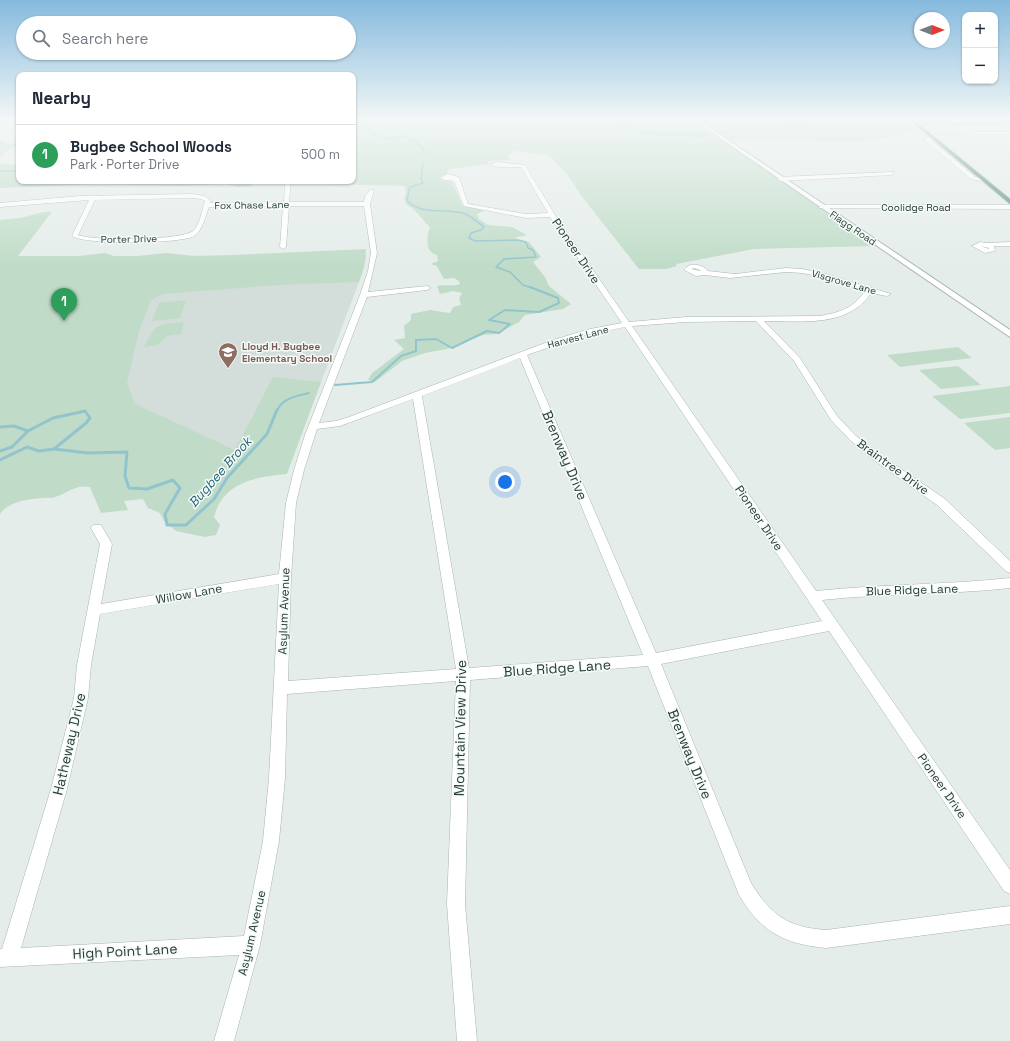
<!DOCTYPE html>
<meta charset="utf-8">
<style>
:root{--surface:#fff;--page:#f2f2f3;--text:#1f2937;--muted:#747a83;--line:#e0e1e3;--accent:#7c3aed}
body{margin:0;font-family:"Space Grotesk",sans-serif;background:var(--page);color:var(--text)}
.controls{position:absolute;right:12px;top:12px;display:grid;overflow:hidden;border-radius:8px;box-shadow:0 1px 3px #0004}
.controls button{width:36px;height:36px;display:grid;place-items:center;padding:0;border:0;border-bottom:1px solid var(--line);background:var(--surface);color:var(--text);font:20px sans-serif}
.compass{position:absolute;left:914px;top:12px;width:36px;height:36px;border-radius:50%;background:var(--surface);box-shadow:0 1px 3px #0004;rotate:90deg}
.you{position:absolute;left:505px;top:482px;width:14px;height:14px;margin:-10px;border:3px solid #fff;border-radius:50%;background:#1a73e8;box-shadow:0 0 0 6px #1a73e833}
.badge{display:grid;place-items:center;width:26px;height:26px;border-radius:50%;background:var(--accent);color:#fff;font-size:13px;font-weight:700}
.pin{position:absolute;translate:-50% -33px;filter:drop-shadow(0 1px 2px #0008)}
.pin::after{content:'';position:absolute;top:21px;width:14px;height:12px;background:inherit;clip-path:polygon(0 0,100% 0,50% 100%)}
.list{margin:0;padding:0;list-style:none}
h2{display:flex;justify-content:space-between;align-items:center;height:52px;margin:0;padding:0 16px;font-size:17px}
h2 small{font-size:13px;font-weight:400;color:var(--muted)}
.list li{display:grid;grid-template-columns:26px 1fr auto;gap:12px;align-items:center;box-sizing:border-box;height:60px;padding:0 16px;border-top:1px solid var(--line)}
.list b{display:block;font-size:15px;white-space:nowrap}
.list p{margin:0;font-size:13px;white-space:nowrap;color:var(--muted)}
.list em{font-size:13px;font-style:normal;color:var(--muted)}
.icon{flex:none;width:22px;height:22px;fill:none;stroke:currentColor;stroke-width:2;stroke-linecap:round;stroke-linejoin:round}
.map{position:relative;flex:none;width:1010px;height:1041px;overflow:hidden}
.search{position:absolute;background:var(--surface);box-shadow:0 1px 3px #0004;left:16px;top:16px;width:340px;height:44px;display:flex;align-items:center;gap:10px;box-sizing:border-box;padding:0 14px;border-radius:22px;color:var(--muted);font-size:15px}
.panel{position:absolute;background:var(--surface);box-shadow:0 1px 3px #0004;left:16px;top:72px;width:340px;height:112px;border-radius:8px}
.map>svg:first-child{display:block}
.built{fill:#d3ddd9}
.green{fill:#c0dcc8}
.water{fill:#92c4ce}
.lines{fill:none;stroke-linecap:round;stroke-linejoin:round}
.stream-far2{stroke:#92c4ce;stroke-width:1.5}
.stream-far1{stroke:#92c4ce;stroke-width:2}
.stream{stroke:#92c4ce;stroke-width:3}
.minor-casing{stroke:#a8b5b1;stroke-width:1}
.tertiary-casing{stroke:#a8b5b1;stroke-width:2}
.trunk-casing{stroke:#c2c9c7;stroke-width:2}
.minor{fill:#fff;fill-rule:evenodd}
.tertiary{fill:#fff;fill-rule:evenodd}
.trunk{fill:#508478;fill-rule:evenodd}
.labels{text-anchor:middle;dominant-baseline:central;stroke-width:3;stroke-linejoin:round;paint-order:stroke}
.far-street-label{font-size:10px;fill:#253e38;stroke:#f6faf8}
.far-education-label{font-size:10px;font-weight:bold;fill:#785e54;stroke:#f6faf8;text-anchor:start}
.street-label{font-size:12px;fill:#253e38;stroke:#f6faf8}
.water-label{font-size:13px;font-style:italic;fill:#236776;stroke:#f6faf8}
.near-street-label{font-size:14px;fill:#253e38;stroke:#f6faf8}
</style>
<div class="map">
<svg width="1010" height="1041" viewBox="0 0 1010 1041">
<rect width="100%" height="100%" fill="#e5edea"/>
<polygon class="built" points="366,254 366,260 359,282 287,472 108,449 158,256"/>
<g class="green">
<path d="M353,121H694L877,246L754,249L676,264L677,266L666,269H639L583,198L566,173L549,155L513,151L508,156L510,160L488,161V164L450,169L447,171V174L440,177V180L452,182L463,206L483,210L484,211L477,214L479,219L488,225L512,227L527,235L514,238L529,242L541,257L533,262L545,277L549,286L571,304L563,309L525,315L519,322L497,334L483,335L447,349L425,353L402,361L375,382L368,380L372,373L404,349L394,340L405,338L404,326L411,320V314L430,310L450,313L453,307L461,305L459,298L462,293L453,291L440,294L437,286C445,284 453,287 460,284L459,281L454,278L444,279L437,266L431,264L438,261L437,255C424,252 427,236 430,227C420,218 418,211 406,204L404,197L406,194L405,186L329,184V181H353Z"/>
<path d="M699,121H908L924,134L908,133L860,142C854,139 849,142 842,142C805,140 768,139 730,140L726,139Z"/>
<polygon points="919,121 1010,121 1010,123 961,126 962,127 925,127"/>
<polygon points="0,140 8,144 19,142 19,146 8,150 0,157"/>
<polygon points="0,164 19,165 19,181 253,181 251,187 237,187 227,184 181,186 98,184 0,188"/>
<path d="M44,212H52L18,256H79L105,253L114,256H137L166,253L193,256H210L366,249L364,267L359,282L277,285L163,294L151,300L139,331L127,383L135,404L235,450L273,377L321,382L287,474C255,477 223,482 214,517L220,525L216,535L205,537L176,531L164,521L160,513L148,508L143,499L124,501L128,510L101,513L90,487C75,484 68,493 55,497C51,499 46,497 42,498C28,499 8,502 0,514V220L20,218Z"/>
<polygon points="186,300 180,318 152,321 159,303"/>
<path d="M184,322L181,334L167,336L157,345L144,347C157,322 156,325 184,322Z"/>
<polygon points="958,347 972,358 900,367 887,355"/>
<polygon points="958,366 981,385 941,389 919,370"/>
<polygon points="1010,386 1010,413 960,419 932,396"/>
<polygon points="1010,417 1010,448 995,450 964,423"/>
</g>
<polygon class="water" points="647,131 701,131 709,135 703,137 647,135 645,133"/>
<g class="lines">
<g class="stream-far2">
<polyline points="610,121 632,130 651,132"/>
<polyline points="897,121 908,122"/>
<polyline points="920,122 986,125 1010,123"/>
<polyline points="353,126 371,129 369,133 386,139 406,136 411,140 419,142 417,144 424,150 424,154"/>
<polyline points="720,132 774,130 803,125 806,121 812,121"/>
<path d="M423,162L421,179L423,183L410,187L407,200C420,216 445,208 463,213C471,216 478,222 484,227L481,230L471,233L469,238L475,241L517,240L526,242L528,248L533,250L536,257L504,259L496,267L510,272L523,285L532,288"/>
<polyline points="0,171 19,171"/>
</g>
<g class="stream-far1">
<polyline points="335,385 372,382 401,356 416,351 416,340 436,339 452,348 487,331 499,333 510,324 489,320 505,310 539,312 559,303 558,298 530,287"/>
<path d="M277,411C282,398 297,396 309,393"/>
</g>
<g class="stream">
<polyline points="0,427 14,426 28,431 53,418 85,411 90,418 86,423 54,449 88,453 127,452 125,476 129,488 147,489 173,480 180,488 165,514 167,525 186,525 214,499 227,478 267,434 277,410"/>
<polyline points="0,451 12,447 28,431"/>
<polyline points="0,460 27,447 39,451 54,449"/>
</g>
<defs>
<g id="minor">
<polygon points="19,124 19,127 16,130 19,131 19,133 11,131"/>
<polygon points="1010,132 1010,134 927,134 929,133"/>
<polygon points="925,138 936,138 936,140 931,140 975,177 987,180 987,182 971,179 925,140"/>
<path d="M497,162L525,165L555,215L629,322L686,317L819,316C839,313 854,308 865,291L822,277L802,273L786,272L730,278L705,275L696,276L684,270C690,262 697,264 705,268L708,271L735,274L786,268L802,269L826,274L891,294L887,296L871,293C848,328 801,321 764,321L800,358L837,416L856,436L879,454L945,499L1010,561V573L1006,571L937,505L871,458L850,440L831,420L794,361L756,321L686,322L632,326L816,591C881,584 945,585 1010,578V588C948,595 885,593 822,600L1010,870V894L1004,891L829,631L661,664L751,883C772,916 787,927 826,930L1010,906V924L826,948C784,944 761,932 739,895L648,666L470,680L465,904L477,1041H457L447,904L456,681L287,694L285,778L279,841L260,945L234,1041H214L239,955L0,967V949H2L51,789L74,698L77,665L100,544L91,528L93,525H101L112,544L101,604L279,574L286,503L294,470L305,435L360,295L368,271L371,253L364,206H289L286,247L283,249L280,247L283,206L209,207C205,217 203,230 194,236C181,244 84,245 72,236L89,200L0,207V203L80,196L192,194L205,196L211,201L210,203L284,202L285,181H291L289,202H364L365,196L370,190H374L370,204L377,253L368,292L427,286L431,288L427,290L367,297L319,423L336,421L349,417L553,340L590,329L622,323L550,217L526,218L464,206L454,181L440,179L447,174L459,177L468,204L526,214L548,213L521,167C513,167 495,168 490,165ZM192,198L201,199L205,201C202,210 200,224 194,230C185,241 92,241 78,235L95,200ZM694,268L700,270L701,271L691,269ZM625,327L822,621L656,653L527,355L581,336ZM520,358L643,655L469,668L422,396ZM413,399L456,669L288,681L291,578L296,503L304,470L317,429L340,426ZM279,584L269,778L263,841L244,936L21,948L67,789L88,698L91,665L100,614Z"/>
<polygon points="894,172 892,175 781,181 778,179 781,177"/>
<polygon points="821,205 1010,205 1010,209 819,208"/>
<path d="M980,242C989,244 1000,242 1010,242V246H994L995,251L985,253L972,246ZM980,246L989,248V249Z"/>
</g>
<polygon id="tertiary" points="695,121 700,121 1010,330 1010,337"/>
<polygon id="trunk" points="911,121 915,121 1010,199 1010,204"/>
</defs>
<use href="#minor" class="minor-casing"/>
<use href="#tertiary" class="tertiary-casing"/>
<use href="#trunk" class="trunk-casing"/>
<use href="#minor" class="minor"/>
<use href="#tertiary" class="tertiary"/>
<use href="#trunk" class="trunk"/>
</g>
<linearGradient id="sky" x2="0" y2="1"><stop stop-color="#85bade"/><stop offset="0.45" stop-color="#f3f7f6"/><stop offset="1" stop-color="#f3f7f6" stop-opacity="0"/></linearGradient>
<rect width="1010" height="266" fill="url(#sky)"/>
<defs>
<symbol id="school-pin" viewBox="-11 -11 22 30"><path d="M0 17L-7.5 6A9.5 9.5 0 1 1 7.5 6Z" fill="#8d6e63" stroke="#f6faf8"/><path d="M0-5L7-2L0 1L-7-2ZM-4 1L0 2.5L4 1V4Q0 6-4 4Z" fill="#fff"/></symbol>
</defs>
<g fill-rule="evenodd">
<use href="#school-pin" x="217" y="341" width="22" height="30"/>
</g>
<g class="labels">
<g class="far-street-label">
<text transform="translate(252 205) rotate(-1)">Fox Chase Lane</text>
<text x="916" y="207">Coolidge Road</text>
<text transform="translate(853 228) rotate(34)">Flagg Road</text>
<text transform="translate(129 239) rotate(-1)">Porter Drive</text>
<text transform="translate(844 282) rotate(16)">Visgrove Lane</text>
<text transform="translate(578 337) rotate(-15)">Harvest Lane</text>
</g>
<g class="far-education-label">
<text x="242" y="346">Lloyd H. Bugbee<tspan x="242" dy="12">Elementary School</tspan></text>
</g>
<g class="street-label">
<text transform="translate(576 251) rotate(56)">Pioneer Drive</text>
<text transform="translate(893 467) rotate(36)">Braintree Drive</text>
<text transform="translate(759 518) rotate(56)">Pioneer Drive</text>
<text transform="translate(912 590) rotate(-2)">Blue Ridge Lane</text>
<text transform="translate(189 594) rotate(-10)">Willow Lane</text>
<text transform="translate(284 611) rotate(-88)">Asylum Avenue</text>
<text transform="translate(942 786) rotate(55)">Pioneer Drive</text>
<text transform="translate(252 933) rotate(-77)">Asylum Avenue</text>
</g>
<g class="water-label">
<text transform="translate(220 472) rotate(-49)">Bugbee Brook</text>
</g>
<g class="near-street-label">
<text transform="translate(565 455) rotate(67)">Brenway Drive</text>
<text transform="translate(557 668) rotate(-4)">Blue Ridge Lane</text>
<text transform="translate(460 728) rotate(-89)">Mountain View Drive</text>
<text transform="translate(69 744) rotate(-77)">Hatheway Drive</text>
<text transform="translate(690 754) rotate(68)">Brenway Drive</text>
<text transform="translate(125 951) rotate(-3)">High Point Lane</text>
</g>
</g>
</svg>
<div class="controls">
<button>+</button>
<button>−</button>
</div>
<svg class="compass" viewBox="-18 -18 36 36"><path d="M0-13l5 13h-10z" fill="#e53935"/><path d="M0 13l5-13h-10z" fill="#747a83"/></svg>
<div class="you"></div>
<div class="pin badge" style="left:64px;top:321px;background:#2e9e5b">1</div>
<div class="search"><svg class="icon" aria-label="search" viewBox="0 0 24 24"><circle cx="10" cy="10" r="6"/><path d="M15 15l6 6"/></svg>Search here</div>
<section class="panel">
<h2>Nearby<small></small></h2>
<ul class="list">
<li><span class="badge" style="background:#2e9e5b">1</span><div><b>Bugbee School Woods</b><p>Park · Porter Drive</p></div><em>500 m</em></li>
</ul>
</section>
</div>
